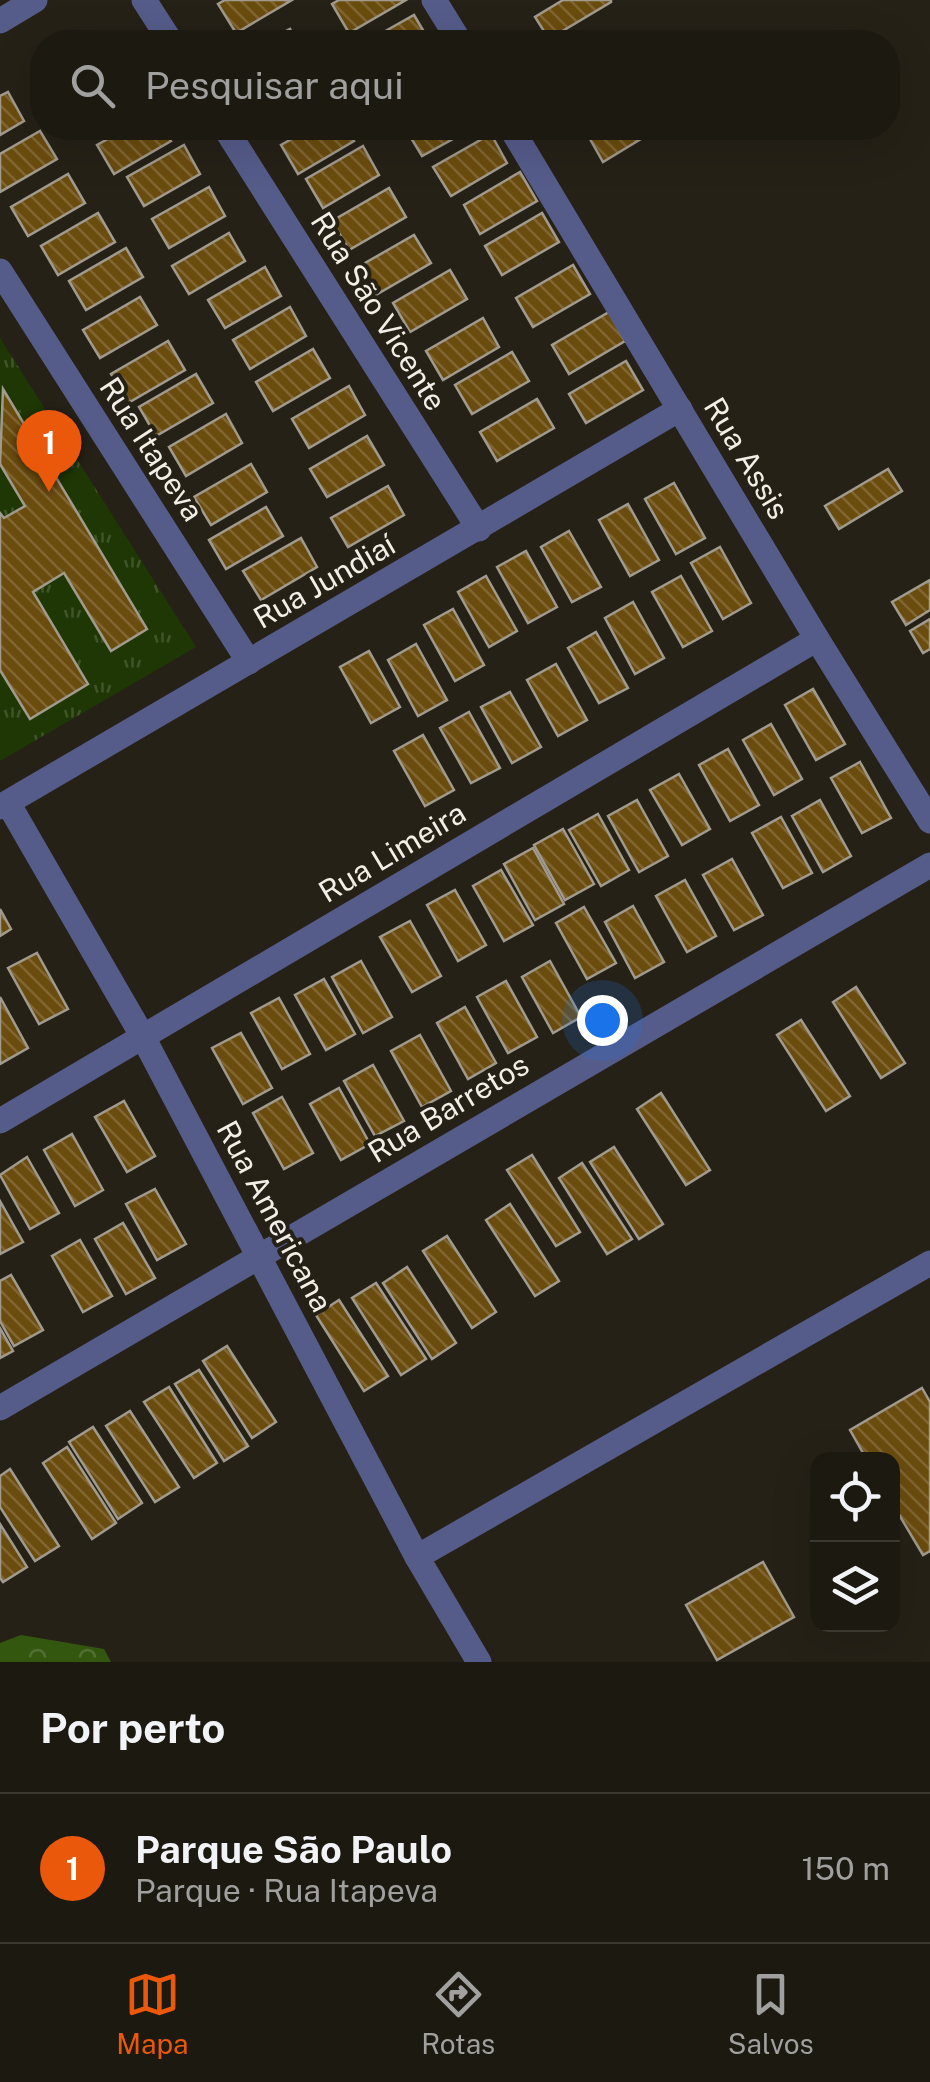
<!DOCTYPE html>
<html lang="pt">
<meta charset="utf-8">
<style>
:root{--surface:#1c1911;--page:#29261f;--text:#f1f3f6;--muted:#a0a09f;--line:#3a3831;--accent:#ea580c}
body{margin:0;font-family:"Public Sans",sans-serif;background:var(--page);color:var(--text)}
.controls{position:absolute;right:30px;bottom:30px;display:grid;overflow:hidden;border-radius:20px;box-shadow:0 10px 40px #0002}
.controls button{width:90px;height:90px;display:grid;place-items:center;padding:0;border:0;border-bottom:2px solid var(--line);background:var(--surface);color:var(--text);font:50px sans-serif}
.you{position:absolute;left:602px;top:1020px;width:35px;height:35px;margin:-25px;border:8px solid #fff;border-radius:50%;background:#1a73e8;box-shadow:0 0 0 15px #1a73e833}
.badge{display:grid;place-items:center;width:65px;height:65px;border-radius:50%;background:var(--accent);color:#fff;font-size:32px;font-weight:700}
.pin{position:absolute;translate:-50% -82px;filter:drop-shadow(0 2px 5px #0008)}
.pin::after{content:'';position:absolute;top:52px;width:35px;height:30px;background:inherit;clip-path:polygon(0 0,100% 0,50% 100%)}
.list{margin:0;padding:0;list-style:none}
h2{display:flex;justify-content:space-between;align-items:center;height:130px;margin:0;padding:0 40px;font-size:42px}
h2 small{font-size:32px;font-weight:400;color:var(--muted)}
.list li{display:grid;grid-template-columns:65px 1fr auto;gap:30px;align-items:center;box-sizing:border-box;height:150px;padding:0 40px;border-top:2px solid var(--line)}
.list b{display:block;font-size:38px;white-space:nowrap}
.list p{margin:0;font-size:32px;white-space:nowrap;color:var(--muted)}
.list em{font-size:32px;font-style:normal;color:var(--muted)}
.icon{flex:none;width:55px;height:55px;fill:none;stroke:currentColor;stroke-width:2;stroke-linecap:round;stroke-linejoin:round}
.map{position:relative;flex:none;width:930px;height:1662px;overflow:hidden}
.search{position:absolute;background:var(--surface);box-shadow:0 10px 40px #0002;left:30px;right:30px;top:30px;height:110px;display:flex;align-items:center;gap:25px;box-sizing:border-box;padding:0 35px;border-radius:40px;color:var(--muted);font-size:38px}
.sheet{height:280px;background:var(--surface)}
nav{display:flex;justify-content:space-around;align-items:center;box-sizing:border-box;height:140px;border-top:2px solid var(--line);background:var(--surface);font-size:28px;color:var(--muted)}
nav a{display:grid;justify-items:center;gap:5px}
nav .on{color:var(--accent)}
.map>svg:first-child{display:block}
.grass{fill:url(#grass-tufts)}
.forest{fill:url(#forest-crowns)}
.building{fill:url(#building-back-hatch);stroke:#a19a8e;stroke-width:2.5}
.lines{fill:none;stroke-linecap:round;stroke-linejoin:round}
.minor{stroke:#565c8a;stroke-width:25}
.labels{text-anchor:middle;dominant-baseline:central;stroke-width:8;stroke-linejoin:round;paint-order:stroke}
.street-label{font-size:30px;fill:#f3efe8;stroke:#262117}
</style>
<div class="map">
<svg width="930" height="1662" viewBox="0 0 930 1662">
<defs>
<pattern id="grass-tufts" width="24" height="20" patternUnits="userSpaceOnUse" patternTransform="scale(2.5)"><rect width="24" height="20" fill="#1e3704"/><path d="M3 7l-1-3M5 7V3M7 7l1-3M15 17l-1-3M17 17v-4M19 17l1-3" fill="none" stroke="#3f5429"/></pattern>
<pattern id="forest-crowns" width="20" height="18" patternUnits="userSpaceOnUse" patternTransform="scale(2.5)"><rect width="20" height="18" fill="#345710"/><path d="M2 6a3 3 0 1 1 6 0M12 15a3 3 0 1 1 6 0" fill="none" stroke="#526f33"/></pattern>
<pattern id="building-back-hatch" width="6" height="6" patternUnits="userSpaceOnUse" patternTransform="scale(2.5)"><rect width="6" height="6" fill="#6b4c0f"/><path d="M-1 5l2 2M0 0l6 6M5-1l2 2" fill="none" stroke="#816632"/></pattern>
</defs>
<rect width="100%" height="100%" fill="#262117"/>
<polygon class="grass" points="0,338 196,647 0,761"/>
<polygon class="forest" points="21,1635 104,1649 111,1662 0,1662 0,1643"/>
<g class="building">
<polygon points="225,0 292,0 236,33 218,4"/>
<polygon points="339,0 406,0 349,33 332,4"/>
<polygon points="563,0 611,0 611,2 549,39 535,17"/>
<polygon points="414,15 430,42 366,42"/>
<polygon points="290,29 298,42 265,42"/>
<polygon points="96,32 103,42 78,42"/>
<polygon points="8,92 24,121 0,135 0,96"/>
<polygon points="128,128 163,128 171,141 114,174 97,145"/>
<polygon points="311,128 347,128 354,141 298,174 281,145"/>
<polygon points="405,128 473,128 422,156"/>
<polygon points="609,128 659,128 603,162 590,139"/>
<polygon points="40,131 57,159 0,192 0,154"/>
<polygon points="491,134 507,163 451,196 433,167"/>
<polygon points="184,145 200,174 144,206 127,177"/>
<polygon points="363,146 379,175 323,208 306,179"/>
<polygon points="520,172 537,201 480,234 464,205"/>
<polygon points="68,174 85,203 28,236 11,207"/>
<polygon points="209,187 225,216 169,248 152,219"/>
<polygon points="389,188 406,217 349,250 332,221"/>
<polygon points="98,213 115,242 58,275 41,246"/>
<polygon points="542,213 559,242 502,275 485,246"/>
<polygon points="229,233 245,261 189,294 172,266"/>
<polygon points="414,235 431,263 374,296 358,267"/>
<polygon points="126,248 143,277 86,310 69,281"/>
<polygon points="573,265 590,294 533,327 516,298"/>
<polygon points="265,267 281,296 225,328 208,300"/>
<polygon points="450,270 467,299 410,332 393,303"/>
<polygon points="140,297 157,325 100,358 83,330"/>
<polygon points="290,307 306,336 250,369 233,340"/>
<polygon points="609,312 625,341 569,374 552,345"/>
<polygon points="483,318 499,347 443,380 426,351"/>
<polygon points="168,341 185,370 128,403 111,374"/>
<polygon points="313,349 330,378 273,411 256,382"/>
<polygon points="512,352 529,381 472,414 455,385"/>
<polygon points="626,361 643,390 586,423 569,394"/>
<polygon points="196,374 213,403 156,436 139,407"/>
<polygon points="349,386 365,415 309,448 292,419"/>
<polygon points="3,389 147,629 111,651 64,573 33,592 88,684 30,719 0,670 0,513 4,518 25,506 0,464"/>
<polygon points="537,399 554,428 497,461 480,432"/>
<polygon points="226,414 242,443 186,476 169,447"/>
<polygon points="367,436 384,465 327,497 310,469"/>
<polygon points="251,464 267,492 211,525 194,497"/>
<polygon points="888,469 902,491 839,529 825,506"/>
<polygon points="674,483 705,538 676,554 645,499"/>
<polygon points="388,486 404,515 348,547 331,518"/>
<polygon points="628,504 659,560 630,576 599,520"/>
<polygon points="266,507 283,536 226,569 209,540"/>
<polygon points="569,531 601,587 572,602 541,547"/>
<polygon points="301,538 317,567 261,600 243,571"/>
<polygon points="720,547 751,603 723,619 691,563"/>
<polygon points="526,551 557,607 528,623 497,567"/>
<polygon points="486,576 517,631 489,647 458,592"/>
<polygon points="681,576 712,631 683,647 652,592"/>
<polygon points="930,580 930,610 906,625 892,602"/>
<polygon points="633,602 664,658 635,674 605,618"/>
<polygon points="453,609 484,665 455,681 424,625"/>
<polygon points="930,619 930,649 923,653 910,631"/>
<polygon points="596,632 628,688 599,703 568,648"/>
<polygon points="416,644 447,700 418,716 388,660"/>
<polygon points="369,651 400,707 371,723 340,667"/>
<polygon points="556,664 587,720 558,736 527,680"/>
<polygon points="813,689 845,744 816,760 785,705"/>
<polygon points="510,692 541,747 512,763 481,707"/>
<polygon points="469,712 500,768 471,783 440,728"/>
<polygon points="771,724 802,779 774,795 743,740"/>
<polygon points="423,735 454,790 425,806 394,751"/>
<polygon points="728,749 759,805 730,821 699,765"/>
<polygon points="860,762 891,818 862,833 831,778"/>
<polygon points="679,774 710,829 682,845 650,790"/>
<polygon points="637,800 668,856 639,872 608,816"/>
<polygon points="820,800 851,856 823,872 792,816"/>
<polygon points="598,814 629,870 601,886 569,830"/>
<polygon points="781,817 812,873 783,888 752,833"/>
<polygon points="563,829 594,884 565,900 534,845"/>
<polygon points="533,848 564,904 535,920 504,864"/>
<polygon points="732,859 763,915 734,930 703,875"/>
<polygon points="501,870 533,925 504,941 473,886"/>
<polygon points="685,880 716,936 687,952 656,896"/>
<polygon points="455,890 486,945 458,961 427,905"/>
<polygon points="633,906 664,962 635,978 605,922"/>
<polygon points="584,907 616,963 587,979 556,923"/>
<polygon points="0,909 11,929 0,936"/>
<polygon points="410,921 441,976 412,992 380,937"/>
<polygon points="37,953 68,1009 39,1024 8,968"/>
<polygon points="361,961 392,1017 363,1033 332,977"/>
<polygon points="550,961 581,1017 553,1033 522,977"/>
<polygon points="324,979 355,1034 326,1050 295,995"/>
<polygon points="506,981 537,1037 508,1053 477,997"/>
<polygon points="856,987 905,1063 881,1078 833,1002"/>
<polygon points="0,997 28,1048 0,1064"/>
<polygon points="279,998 310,1054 282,1069 251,1013"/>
<polygon points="465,1007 496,1063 468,1079 437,1023"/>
<polygon points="801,1020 850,1096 826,1111 777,1035"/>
<polygon points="241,1033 272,1088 243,1104 212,1048"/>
<polygon points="420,1035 451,1091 422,1107 391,1051"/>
<polygon points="373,1065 404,1121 375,1136 344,1081"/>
<polygon points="339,1088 370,1144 341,1160 310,1104"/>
<polygon points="661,1093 710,1170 686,1185 637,1109"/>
<polygon points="282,1097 313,1153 284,1169 253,1113"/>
<polygon points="124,1101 155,1156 127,1172 95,1117"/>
<polygon points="72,1134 103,1190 75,1206 44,1150"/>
<polygon points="614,1147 663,1224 639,1239 590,1162"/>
<polygon points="532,1155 580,1232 556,1246 507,1170"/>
<polygon points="27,1157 59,1213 30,1229 0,1175"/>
<polygon points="582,1163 632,1239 607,1254 559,1178"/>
<polygon points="155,1189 186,1244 157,1260 126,1204"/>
<polygon points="0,1201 23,1242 0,1254"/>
<polygon points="510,1204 559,1281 535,1296 486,1220"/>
<polygon points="123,1223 155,1278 126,1294 95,1239"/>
<polygon points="447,1236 496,1312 472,1328 423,1251"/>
<polygon points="80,1240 112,1296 83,1312 52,1256"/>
<polygon points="407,1267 456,1343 432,1359 383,1283"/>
<polygon points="11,1275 43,1330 14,1346 0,1321 0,1281"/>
<polygon points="376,1283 426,1359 401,1375 352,1298"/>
<polygon points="339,1300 388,1376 364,1391 316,1315"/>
<polygon points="0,1328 13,1351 0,1358"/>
<polygon points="227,1346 276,1422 252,1438 203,1361"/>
<polygon points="199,1370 248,1446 224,1461 175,1384"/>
<polygon points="169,1387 217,1463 194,1478 144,1402"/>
<polygon points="922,1388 930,1402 930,1551 923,1555 892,1503 892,1460 867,1460 850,1430"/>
<polygon points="130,1411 179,1487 155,1502 106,1426"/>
<polygon points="93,1427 142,1503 118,1519 69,1442"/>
<polygon points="67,1447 116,1523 92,1539 43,1463"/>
<polygon points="10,1469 59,1546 35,1561 0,1507 0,1476"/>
<polygon points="0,1524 27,1567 3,1582 0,1578"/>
<polygon points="763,1562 794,1617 717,1660 686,1605"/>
</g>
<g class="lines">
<g class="minor">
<polyline points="144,0 171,42"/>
<polyline points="434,0 460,42"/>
<polyline points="0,21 35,0"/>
<polyline points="225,128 479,529"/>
<polyline points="511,128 817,639 930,821"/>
<polyline points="0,271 249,662"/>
<polyline points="8,803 143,1037 417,1557 479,1662"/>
<polyline points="0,807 680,409"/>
<polyline points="0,1121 817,639"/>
<polyline points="0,1408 930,865"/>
<polyline points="417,1557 930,1263"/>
</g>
</g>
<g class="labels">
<g class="street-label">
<text transform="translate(379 311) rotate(58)">Rua São Vicente</text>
<text transform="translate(152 449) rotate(57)">Rua Itapeva</text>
<text transform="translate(747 458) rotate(59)">Rua Assis</text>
<text transform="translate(324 581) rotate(-30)">Rua Jundiaí</text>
<text transform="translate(392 852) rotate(-31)">Rua Limeira</text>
<text transform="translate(448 1108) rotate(-31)">Rua Barretos</text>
<text transform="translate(275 1216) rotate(62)">Rua Americana</text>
</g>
</g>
</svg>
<div class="controls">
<button><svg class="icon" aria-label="locate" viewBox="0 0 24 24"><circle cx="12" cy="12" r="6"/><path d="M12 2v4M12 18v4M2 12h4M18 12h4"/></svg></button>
<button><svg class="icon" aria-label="layers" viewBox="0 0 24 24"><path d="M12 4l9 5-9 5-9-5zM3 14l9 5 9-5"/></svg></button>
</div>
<div class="you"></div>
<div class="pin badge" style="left:49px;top:492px">1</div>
<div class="search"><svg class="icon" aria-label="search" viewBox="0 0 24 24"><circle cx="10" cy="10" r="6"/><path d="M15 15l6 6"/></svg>Pesquisar aqui</div>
</div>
<section class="sheet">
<h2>Por perto<small></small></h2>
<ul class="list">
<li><span class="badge">1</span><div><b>Parque São Paulo</b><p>Parque · Rua Itapeva</p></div><em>150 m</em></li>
</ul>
</section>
<nav>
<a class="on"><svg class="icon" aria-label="map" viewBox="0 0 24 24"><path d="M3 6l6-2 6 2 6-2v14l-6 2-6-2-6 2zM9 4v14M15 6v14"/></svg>Mapa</a>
<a><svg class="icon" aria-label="directions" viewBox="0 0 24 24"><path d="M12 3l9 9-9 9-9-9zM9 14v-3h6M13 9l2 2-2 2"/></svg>Rotas</a>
<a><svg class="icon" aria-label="saved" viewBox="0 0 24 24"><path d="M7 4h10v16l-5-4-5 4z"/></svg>Salvos</a>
</nav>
